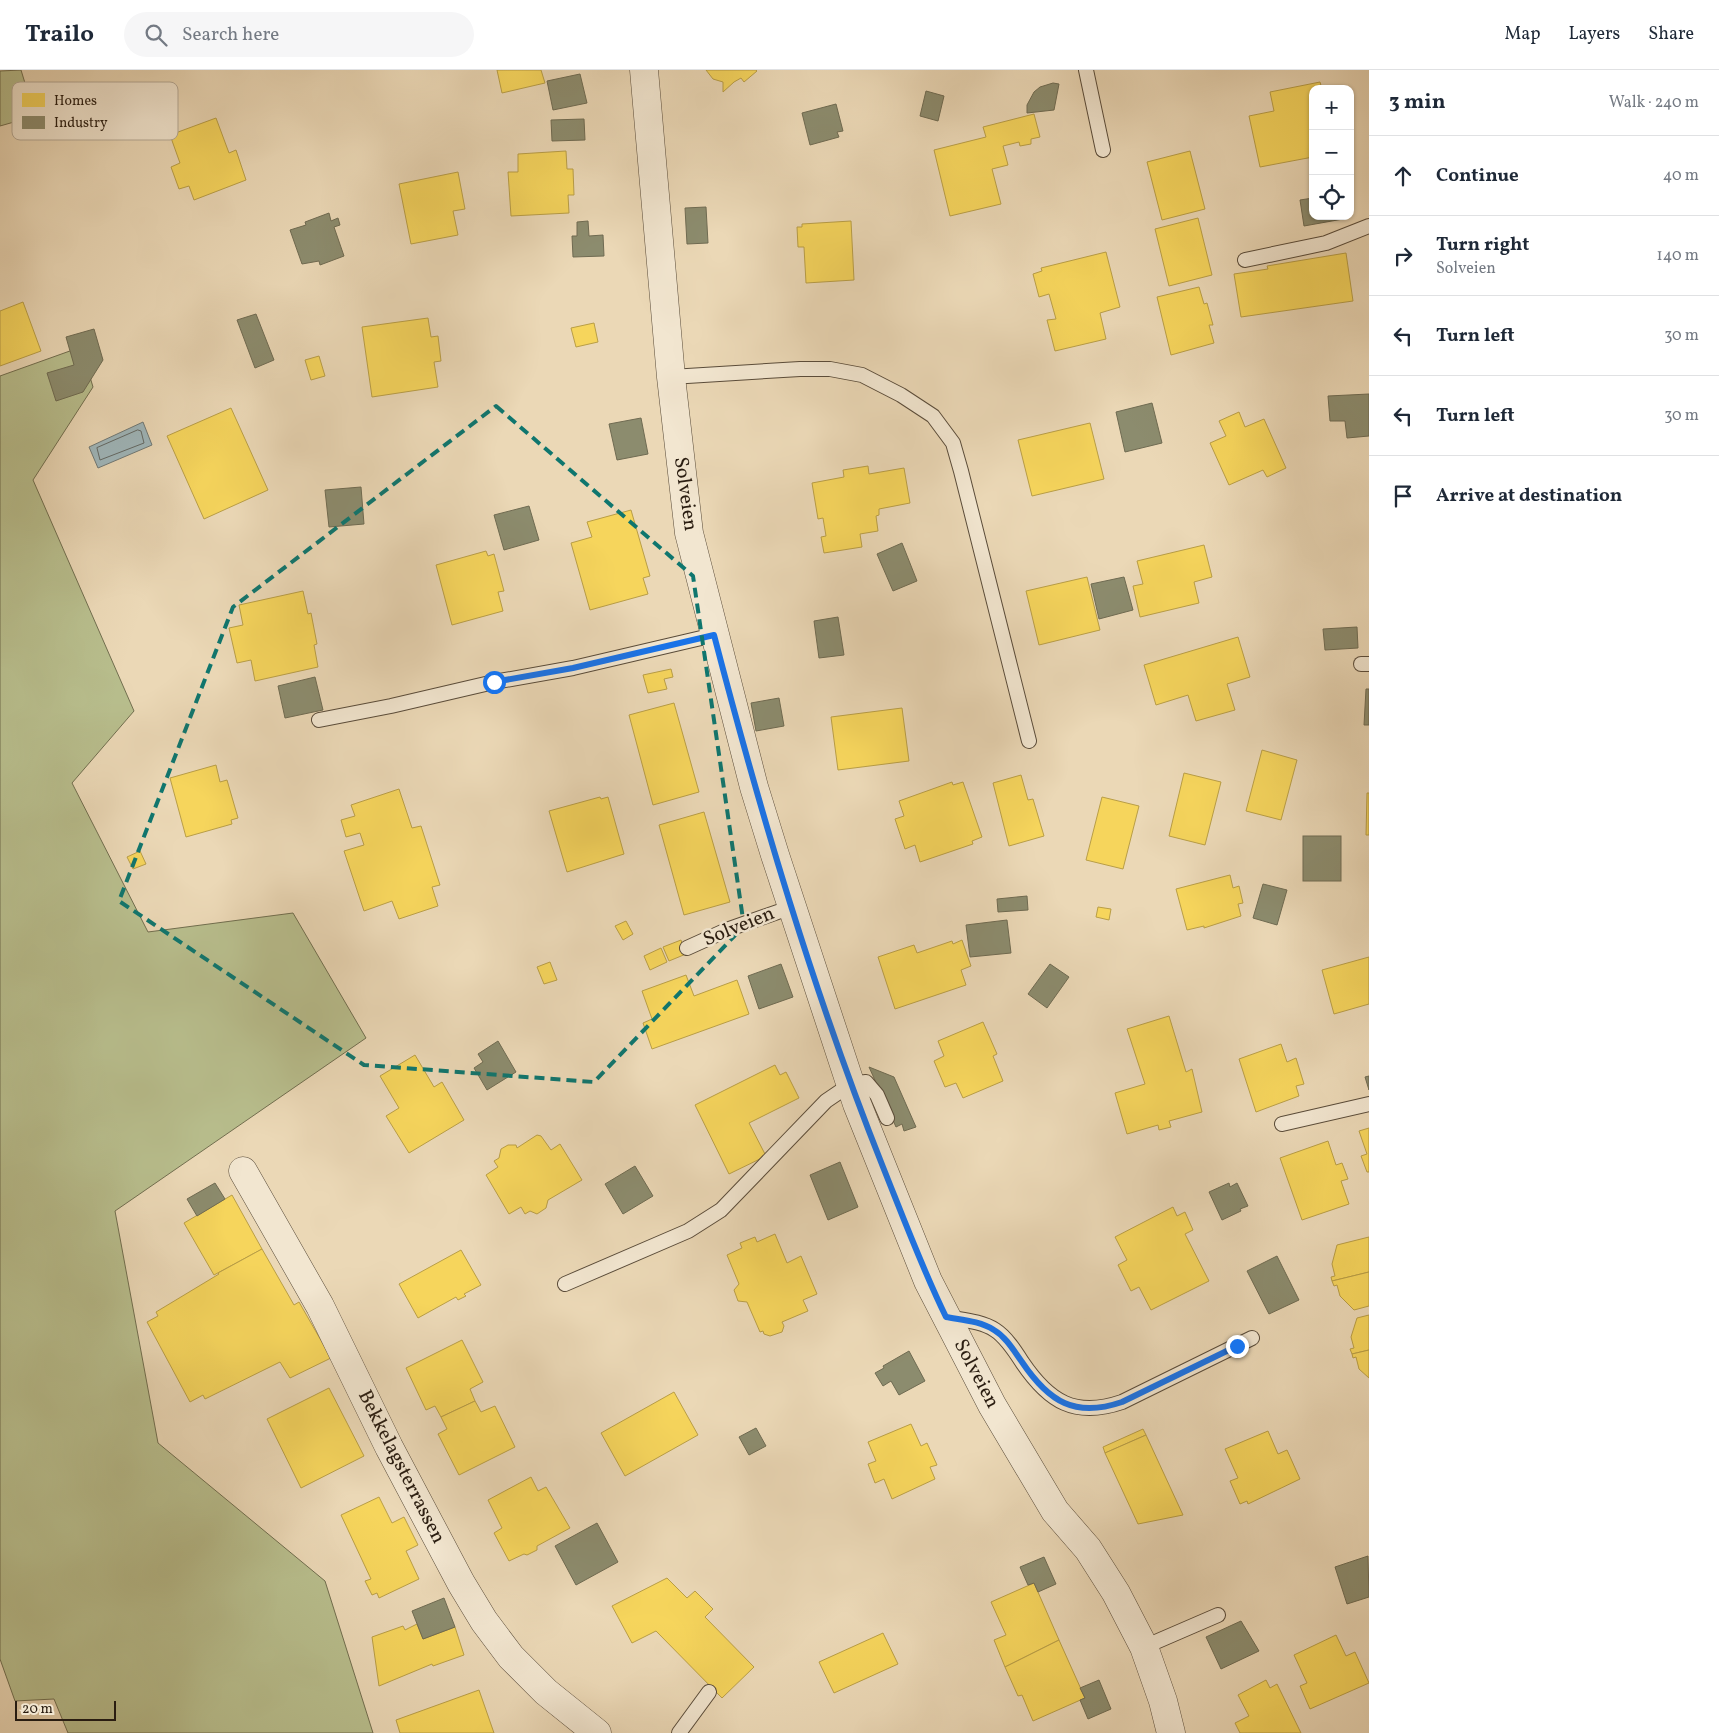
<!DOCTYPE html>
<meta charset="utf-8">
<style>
:root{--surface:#fff;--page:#f6f6f7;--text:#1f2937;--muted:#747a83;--line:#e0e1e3}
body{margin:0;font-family:Vollkorn,serif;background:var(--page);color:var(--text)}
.controls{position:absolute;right:15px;top:15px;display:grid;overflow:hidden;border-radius:10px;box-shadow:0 1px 4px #0004}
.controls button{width:45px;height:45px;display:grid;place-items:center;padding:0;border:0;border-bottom:1px solid var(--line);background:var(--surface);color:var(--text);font:25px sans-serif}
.scale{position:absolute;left:15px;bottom:12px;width:101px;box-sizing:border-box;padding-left:5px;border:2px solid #2a1d11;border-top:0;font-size:14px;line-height:18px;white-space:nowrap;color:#2a1d11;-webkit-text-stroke:4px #f2e6d0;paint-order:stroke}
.stop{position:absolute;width:15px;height:15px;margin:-11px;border:4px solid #1a73e8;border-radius:50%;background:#fff}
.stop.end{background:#1a73e8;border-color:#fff;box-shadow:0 1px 5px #0008}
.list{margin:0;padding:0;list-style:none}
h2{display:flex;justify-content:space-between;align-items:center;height:65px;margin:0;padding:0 20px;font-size:21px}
h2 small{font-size:16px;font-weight:400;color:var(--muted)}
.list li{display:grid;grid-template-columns:32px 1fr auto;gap:15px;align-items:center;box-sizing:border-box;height:80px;padding:0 20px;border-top:1px solid var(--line)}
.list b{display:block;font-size:19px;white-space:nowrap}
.list p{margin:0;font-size:16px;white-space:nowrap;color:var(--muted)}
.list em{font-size:16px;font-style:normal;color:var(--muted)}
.icon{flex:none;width:28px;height:28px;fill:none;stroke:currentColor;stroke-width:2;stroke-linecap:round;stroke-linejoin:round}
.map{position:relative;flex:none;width:1369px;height:1663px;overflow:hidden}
header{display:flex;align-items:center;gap:30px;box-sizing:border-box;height:70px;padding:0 25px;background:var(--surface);border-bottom:1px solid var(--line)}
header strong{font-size:24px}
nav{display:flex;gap:28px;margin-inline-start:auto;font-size:18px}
.search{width:350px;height:45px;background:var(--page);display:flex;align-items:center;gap:12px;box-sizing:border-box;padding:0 18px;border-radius:28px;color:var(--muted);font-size:19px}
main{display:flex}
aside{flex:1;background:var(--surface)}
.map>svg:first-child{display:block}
.green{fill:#b8be8d;stroke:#716e4f}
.water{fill:#9fb6ba;stroke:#707976}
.homes{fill:#f6d55c;stroke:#b99e46}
.industry{fill:#8c8c6e;stroke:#6f6b52}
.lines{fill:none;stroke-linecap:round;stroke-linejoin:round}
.shore{stroke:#646a66;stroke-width:1}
.service-casing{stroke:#5a4c3a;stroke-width:16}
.minor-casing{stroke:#5a4c3a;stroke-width:29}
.tertiary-casing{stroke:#5a4c3a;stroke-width:29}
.service{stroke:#f2e6d0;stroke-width:14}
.minor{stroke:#f2e6d0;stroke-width:28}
.tertiary{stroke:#f2e6d0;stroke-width:28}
.route{stroke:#1a73e8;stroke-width:6}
.marked{fill:none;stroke:#0f766e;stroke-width:4;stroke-dasharray:10 6;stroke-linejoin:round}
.labels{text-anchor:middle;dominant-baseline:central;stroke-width:5;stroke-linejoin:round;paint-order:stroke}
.street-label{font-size:20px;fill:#2a1d11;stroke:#f2e6d0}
.key{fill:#f2e6d0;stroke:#b6aa97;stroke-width:1}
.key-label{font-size:14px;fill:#2a1d11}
</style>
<header>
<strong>Trailo</strong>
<div class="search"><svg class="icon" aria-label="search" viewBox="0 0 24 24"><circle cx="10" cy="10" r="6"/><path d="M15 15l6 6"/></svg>Search here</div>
<nav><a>Map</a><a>Layers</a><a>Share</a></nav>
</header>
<main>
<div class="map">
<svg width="1369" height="1663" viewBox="0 0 1369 1663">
<rect width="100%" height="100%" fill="#ebd8b6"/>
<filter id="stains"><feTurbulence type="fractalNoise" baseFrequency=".004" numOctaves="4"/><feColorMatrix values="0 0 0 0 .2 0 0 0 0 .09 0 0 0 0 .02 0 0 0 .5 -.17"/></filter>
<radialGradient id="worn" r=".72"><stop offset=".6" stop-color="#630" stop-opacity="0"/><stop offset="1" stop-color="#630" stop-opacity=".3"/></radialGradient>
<g class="green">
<polygon points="21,0 35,46 0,56 0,1"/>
<polygon points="81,277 93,317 33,410 134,641 72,713 148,862 293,843 366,968 115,1141 158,1373 325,1511 373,1663 68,1663 54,1629 15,1631 0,1589 0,306"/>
</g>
<polygon class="water" points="143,352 152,375 98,398 89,377"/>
<g class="homes">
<polygon points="497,0 541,0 545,13 502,23"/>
<polygon points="706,0 756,0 757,1 744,12 741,8 734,12 723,22 723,12 713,9"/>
<polygon points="1320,12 1322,19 1313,19 1313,87 1260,97 1249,46 1274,41 1270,22"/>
<polygon points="1034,44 1040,67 1031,69 1031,74 1020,76 1019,72 1003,76 1008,95 992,99 1001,134 950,146 934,80 986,67 983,57"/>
<polygon points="216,48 229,83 236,80 246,110 194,130 189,116 179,119 171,97 180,93 170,65"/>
<polygon points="566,81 567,99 573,99 574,125 568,125 569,143 511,146 508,102 518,102 518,84"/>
<polygon points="1190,81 1205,139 1162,150 1147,92"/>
<polygon points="458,102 465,139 453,141 458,165 411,174 399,114"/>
<polygon points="1198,148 1212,205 1169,216 1155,159"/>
<polygon points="851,151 854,210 806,213 804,177 798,177 797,157 802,157 802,154"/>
<polygon points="1106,182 1120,237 1100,243 1106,269 1055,281 1047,250 1056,249 1049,224 1039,227 1033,204 1042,201 1041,198"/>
<polygon points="1346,183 1353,231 1241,247 1234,204 1268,199 1267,196"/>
<polygon points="1199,217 1204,234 1207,233 1213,255 1209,255 1214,273 1171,285 1157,227"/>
<polygon points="23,232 41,281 0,296 0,241"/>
<polygon points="428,248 431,267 438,266 441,291 434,292 438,317 372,327 362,257"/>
<polygon points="594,253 598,272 576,277 571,258"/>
<polygon points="319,286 325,306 311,310 305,290"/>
<polygon points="231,338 268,420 204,449 167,366"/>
<polygon points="1239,342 1245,357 1264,349 1286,398 1267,407 1263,400 1229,415 1210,373 1226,366 1219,351"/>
<polygon points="1090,353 1104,409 1032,426 1018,370"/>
<polygon points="868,396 869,404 904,398 910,433 879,439 879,445 876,446 878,461 860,464 862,477 824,483 821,467 826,466 823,448 818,449 812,413 844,407 843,400"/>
<polygon points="631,440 650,506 643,508 648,524 590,540 571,473 592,467 587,452"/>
<polygon points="1204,475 1212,507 1194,512 1199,533 1140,547 1133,516 1143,514 1137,491"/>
<polygon points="486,481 488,486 494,484 504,521 498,522 503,541 452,555 436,495"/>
<polygon points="1087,507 1100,560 1039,575 1026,521"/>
<polygon points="303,521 308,544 311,543 317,574 314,575 318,597 255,611 251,590 237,593 229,558 243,555 239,535"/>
<polygon points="1238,567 1250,607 1227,614 1235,640 1196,651 1188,625 1156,635 1144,595"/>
<polygon points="671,599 673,607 664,609 667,619 648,623 643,605"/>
<polygon points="674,633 699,722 653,735 629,645"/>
<polygon points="902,638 909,691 838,700 831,647"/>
<polygon points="1262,680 1297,690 1281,750 1246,741"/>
<polygon points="216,695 220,712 227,710 238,748 231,750 232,754 186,767 170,708"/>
<polygon points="1184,703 1221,712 1205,775 1169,766"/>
<polygon points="1021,705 1028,730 1033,729 1044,766 1009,776 993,713"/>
<polygon points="952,712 953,715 963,712 982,767 972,771 973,774 920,792 915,775 905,779 895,749 904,746 899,731"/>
<polygon points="399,719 412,758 421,756 440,815 432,817 438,836 399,849 392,831 364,841 344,781 364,775 360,763 346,767 341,750 355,746 351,735"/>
<polygon points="1367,723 1369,723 1369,765 1366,765"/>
<polygon points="600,727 601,729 608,727 624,784 567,802 549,741"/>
<polygon points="1102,727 1139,736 1123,799 1086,790"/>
<polygon points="704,742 730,832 684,845 659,755"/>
<polygon points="140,781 146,794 133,799 127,787"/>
<polygon points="1230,805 1233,818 1239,816 1243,833 1238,834 1241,846 1204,858 1204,856 1187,860 1176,819"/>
<polygon points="1098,837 1111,839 1109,850 1096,847"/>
<polygon points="626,851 633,864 623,870 615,856"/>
<polygon points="681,870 686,884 669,891 663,877"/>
<polygon points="962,870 971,896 961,900 966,915 895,939 878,887 914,875 917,883 952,871 953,874"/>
<polygon points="661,878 667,892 650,900 644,886"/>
<polygon points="1369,887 1369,934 1334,944 1322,900"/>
<polygon points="550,892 557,910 544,914 537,897"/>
<polygon points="686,905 694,926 737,910 749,944 652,979 643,953 652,949 642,921"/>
<polygon points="1169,946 1186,1002 1192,999 1202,1042 1169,1051 1171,1057 1159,1060 1158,1055 1127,1064 1115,1023 1145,1014 1127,959"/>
<polygon points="983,952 997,984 993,986 1003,1011 963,1028 956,1013 945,1017 934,991 944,986 938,971"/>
<polygon points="1281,974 1287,992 1296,988 1304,1014 1296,1016 1299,1026 1256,1042 1239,989"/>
<polygon points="415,985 434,1017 442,1012 464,1050 409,1083 386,1046 399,1038 380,1006"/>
<polygon points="775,995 780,1005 786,1002 799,1028 749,1053 766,1086 729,1104 695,1035"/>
<polygon points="1369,1058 1369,1102 1367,1102 1361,1086 1367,1084 1359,1061"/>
<polygon points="537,1065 541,1066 551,1080 560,1074 582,1110 548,1130 546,1138 537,1144 530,1141 525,1144 521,1137 509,1144 486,1105 498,1097 494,1091 499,1088 501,1079 508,1075 516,1075 517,1078"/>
<polygon points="1328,1071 1336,1095 1342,1093 1348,1109 1341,1111 1349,1134 1302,1150 1280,1088"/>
<polygon points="232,1125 262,1179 214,1205 184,1153"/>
<polygon points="1173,1137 1177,1146 1185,1142 1193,1160 1185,1164 1209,1211 1151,1240 1139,1217 1131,1221 1118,1195 1127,1190 1115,1167"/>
<polygon points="775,1164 787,1193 801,1186 817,1224 803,1230 808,1241 782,1252 784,1256 782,1262 770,1266 764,1264 763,1261 760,1262 747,1232 738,1231 734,1220 739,1214 727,1185 742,1178 740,1173 755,1167 757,1172"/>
<polygon points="1369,1167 1369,1202 1332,1211 1331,1207 1335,1206 1332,1194 1337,1175"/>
<polygon points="262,1179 294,1235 299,1232 331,1288 290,1308 280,1292 205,1329 203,1325 190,1332 147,1252 158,1246 156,1242 219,1204 218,1203"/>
<polygon points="461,1180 481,1215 464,1224 466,1226 458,1230 456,1227 418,1248 399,1214"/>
<polygon points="1369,1202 1369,1236 1354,1240 1340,1226 1337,1215 1334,1216 1332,1211"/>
<polygon points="1369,1245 1369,1280 1352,1284 1350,1279 1354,1278 1351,1267 1357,1248"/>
<polygon points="462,1270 483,1312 470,1319 475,1331 441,1347 435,1336 426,1340 406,1298"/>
<polygon points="1369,1280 1369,1308 1359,1299 1356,1287 1353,1288 1352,1284"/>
<polygon points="329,1318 364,1386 301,1418 267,1349"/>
<polygon points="674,1322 698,1365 625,1406 601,1363"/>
<polygon points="475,1331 481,1342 495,1336 515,1377 459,1405 438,1364 447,1359 441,1347"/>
<polygon points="911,1354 921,1376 927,1373 937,1395 930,1397 935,1409 892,1429 884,1409 875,1413 868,1394 876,1391 868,1372"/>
<polygon points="1143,1359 1146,1365 1105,1383 1103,1377"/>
<polygon points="1268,1361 1278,1384 1287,1380 1300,1409 1248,1434 1247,1431 1240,1434 1230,1411 1238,1408 1225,1379"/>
<polygon points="1146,1365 1183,1445 1138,1454 1105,1383"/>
<polygon points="531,1407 538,1421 546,1417 570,1458 537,1476 537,1480 527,1485 524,1484 509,1491 494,1463 502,1458 488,1430"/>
<polygon points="379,1427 392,1453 404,1447 418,1475 406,1481 419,1509 379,1528 377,1523 372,1525 365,1511 371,1509 341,1445"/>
<polygon points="667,1508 687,1528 695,1521 713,1539 705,1547 754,1597 722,1628 656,1561 632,1573 612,1536"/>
<polygon points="1034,1513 1059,1570 1005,1597 994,1570 1006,1565 991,1532"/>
<polygon points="417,1554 423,1569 455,1557 464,1585 433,1596 432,1594 379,1616 372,1567 403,1556 405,1560"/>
<polygon points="883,1563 898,1594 834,1623 819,1592"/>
<polygon points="1336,1565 1346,1586 1355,1582 1369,1613 1310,1639 1300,1616 1307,1613 1294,1585"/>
<polygon points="1059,1570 1085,1628 1033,1651 1022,1625 1018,1626 1005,1597"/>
<polygon points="1266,1610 1270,1618 1277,1614 1301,1663 1240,1663 1235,1653 1249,1646 1238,1625"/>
<polygon points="479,1620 494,1663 400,1663 396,1650"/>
</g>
<g class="industry">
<polygon points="580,4 587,33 553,40 547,11"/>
<polygon points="1053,13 1059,14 1054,40 1027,43 1027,35 1034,22 1040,17"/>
<polygon points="926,21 944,26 938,51 920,46"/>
<polygon points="836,34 843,61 837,62 839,67 810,75 802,43"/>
<polygon points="584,49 585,70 552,71 551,50"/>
<polygon points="1313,128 1313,146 1342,146 1343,149 1304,156 1300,130"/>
<polygon points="706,137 708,173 687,174 685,138"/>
<polygon points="329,143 331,151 338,148 340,155 334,157 344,186 320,195 319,191 302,194 290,160 306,155 305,152"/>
<polygon points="588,151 589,166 603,165 604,186 573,187 572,166 577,166 577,152"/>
<polygon points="256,244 274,290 255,298 237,250"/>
<polygon points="94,259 103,290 83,322 56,331 47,303 74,295 66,267"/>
<polygon points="1369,324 1369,366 1347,368 1345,351 1330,351 1328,326"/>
<polygon points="1152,333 1162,373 1125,382 1116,342"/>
<polygon points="641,348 648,384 617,390 609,354"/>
<polygon points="361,417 364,454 329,457 325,420"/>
<polygon points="529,436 539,470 504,480 494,445"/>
<polygon points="902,473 917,511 893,521 877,484"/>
<polygon points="1124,507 1133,540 1099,549 1091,514"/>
<polygon points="838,547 844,585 819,588 814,551"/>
<polygon points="1357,557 1358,578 1325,580 1323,559"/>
<polygon points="315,607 323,640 285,648 278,616"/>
<polygon points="1366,619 1369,619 1369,655 1364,655"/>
<polygon points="779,628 784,656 756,661 751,633"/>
<rect x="1303" y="766" width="38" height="45"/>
<polygon points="1263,814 1287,820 1277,855 1253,848"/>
<polygon points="1027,826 1028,840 998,842 997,829"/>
<polygon points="1007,850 1011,883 970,887 966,855"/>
<polygon points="781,894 793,927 759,939 748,906"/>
<polygon points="1050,894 1069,907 1047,938 1028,924"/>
<polygon points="498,971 516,1002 487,1020 474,998 483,992 478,984"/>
<polygon points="869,997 894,1007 916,1057 904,1061 902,1054 896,1057"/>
<polygon points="1369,1006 1369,1020 1365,1007"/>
<polygon points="840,1092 858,1137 828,1150 810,1105"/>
<polygon points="635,1096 653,1126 623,1144 605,1114"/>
<polygon points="215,1113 225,1129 197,1146 187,1129"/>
<polygon points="1229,1113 1230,1117 1237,1113 1248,1136 1240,1139 1241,1141 1222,1150 1209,1122"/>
<polygon points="1277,1186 1299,1230 1269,1244 1247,1201"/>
<polygon points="909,1281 925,1311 899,1325 891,1311 883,1316 875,1303 884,1298 883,1296"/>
<polygon points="756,1358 766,1376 749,1385 739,1367"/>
<polygon points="597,1453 618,1492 576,1515 555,1476"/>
<polygon points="1368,1486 1369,1527 1347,1534 1335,1497"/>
<polygon points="1044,1487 1056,1514 1038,1522 1034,1513 1028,1515 1020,1497"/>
<polygon points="444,1528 455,1557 423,1569 412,1541"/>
<polygon points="1241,1551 1259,1581 1221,1599 1206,1567"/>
<polygon points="1099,1610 1111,1639 1088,1649 1080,1630 1085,1628 1080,1618"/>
</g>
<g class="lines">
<polygon class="shore" points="138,360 141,361 144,373 100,390 97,378"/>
<defs>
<g id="service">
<polyline points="1086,0 1103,80"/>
<polyline points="1245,190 1326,173 1369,156"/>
<polyline points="671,307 800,299 830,299 862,305 901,325 933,346 953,373 961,401 1029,671"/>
<polyline points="1361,594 1369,594"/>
<polyline points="319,650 391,636 494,612 573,598 714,565"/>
<polyline points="687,878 729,859 792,837"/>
<polyline points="1282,1054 1369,1034"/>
<polyline points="565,1214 688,1161 721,1140 826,1031 851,1014 866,1012 877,1025 887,1048"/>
<path d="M947,1247C962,1250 981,1251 995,1260C1006,1267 1015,1281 1022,1292C1049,1332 1075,1348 1122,1332L1252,1268"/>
<polyline points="1144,1577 1218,1545"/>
<polyline points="679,1663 709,1622"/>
</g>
<polyline id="minor" points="243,1101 320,1236 389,1377 461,1513 484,1551 511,1587 546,1622 597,1663"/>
<polyline id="tertiary" points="644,0 671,307 689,463 754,717 775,785 857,1034 928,1211 992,1335 1055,1441 1088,1479 1116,1523 1144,1577 1163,1631 1171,1663"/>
</defs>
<use href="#service" class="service-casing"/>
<use href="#minor" class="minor-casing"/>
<use href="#tertiary" class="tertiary-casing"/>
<use href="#service" class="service"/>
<use href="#minor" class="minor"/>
<use href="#tertiary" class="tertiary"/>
</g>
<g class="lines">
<path class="route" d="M494,612L573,598L714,565C761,745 814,924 883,1097C903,1147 922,1198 946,1247C962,1250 980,1251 994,1260C1006,1267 1014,1281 1022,1292C1049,1332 1075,1348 1122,1332L1237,1276"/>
</g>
<path class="marked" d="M496,336L693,506L744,856L594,1012L364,995L119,831L233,537Z"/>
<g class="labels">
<g class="street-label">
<text transform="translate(685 424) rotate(82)">Solveien</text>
<text transform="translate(739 857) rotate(-22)">Solveien</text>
<text transform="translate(976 1304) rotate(62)">Solveien</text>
<text transform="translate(401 1397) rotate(63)">Bekkelagsterrassen</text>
</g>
</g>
<rect x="12" y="12" width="166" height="58" rx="8" class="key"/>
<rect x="22" y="23" width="23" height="14" fill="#f6d55c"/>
<rect x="22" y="46" width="23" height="13" fill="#8c8c6e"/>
<g class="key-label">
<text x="54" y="35">Homes</text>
<text x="54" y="57">Industry</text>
</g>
<rect width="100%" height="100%" filter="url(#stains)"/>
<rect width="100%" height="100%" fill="url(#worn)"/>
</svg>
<div class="controls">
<button>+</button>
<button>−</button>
<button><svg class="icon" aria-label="locate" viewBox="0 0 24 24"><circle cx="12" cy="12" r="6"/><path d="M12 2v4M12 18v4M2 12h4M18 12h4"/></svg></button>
</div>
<div class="scale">20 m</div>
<div class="stop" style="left:494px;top:612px"></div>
<div class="stop end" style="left:1237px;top:1276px"></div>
</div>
<aside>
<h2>3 min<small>Walk · 240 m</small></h2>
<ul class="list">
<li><svg class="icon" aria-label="ahead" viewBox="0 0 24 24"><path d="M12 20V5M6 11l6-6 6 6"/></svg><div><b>Continue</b></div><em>40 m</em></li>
<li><svg class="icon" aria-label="right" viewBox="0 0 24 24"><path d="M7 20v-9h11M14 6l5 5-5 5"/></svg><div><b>Turn right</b><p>Solveien</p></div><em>140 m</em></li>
<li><svg class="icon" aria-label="left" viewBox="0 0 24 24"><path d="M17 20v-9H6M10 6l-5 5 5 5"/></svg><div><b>Turn left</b></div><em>30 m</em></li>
<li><svg class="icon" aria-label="left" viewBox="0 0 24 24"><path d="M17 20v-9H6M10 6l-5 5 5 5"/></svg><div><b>Turn left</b></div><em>30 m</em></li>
<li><svg class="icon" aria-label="arrive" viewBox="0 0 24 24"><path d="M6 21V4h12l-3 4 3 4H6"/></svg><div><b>Arrive at destination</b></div></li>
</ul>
</aside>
</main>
